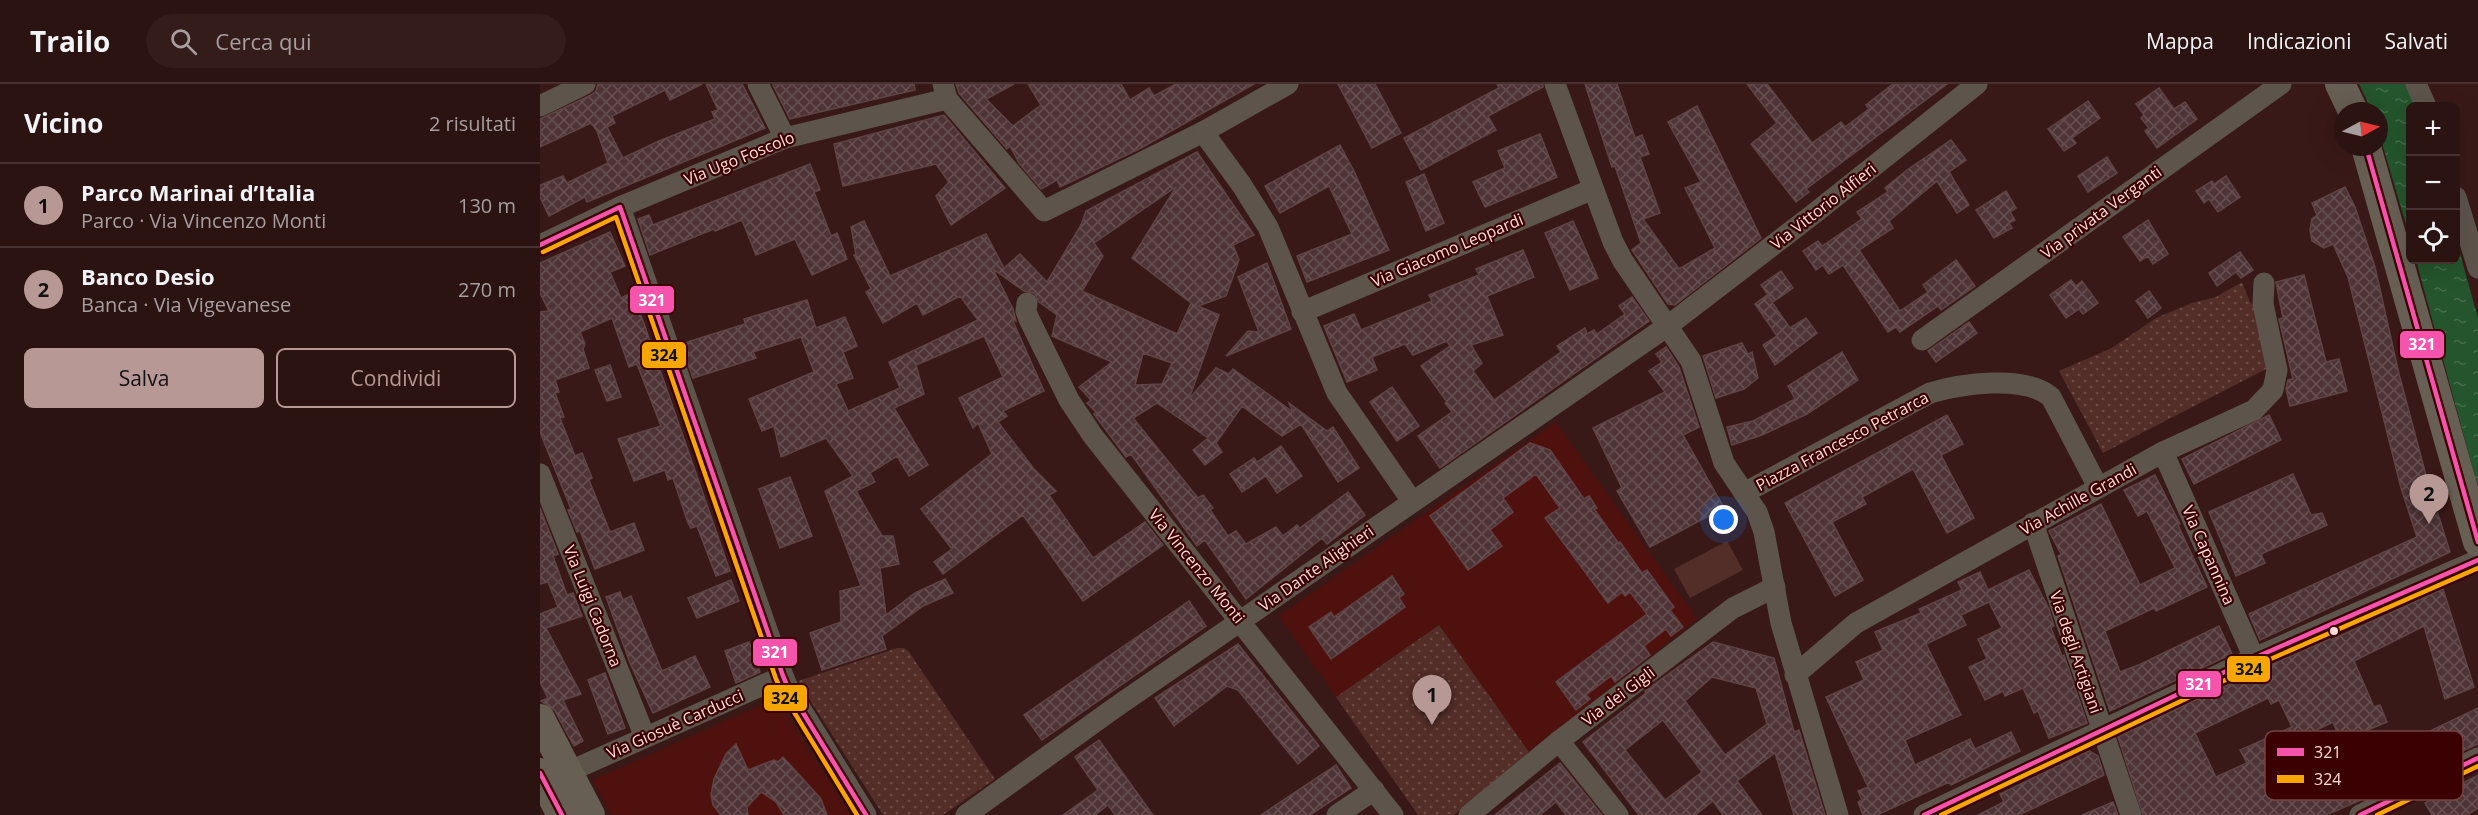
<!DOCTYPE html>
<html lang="it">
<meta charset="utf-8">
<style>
:root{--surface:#2b1311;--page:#331c1a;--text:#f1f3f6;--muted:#a69e9f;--line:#473231;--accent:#b89894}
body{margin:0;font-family:"Open Sans",sans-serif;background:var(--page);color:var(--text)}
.controls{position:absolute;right:18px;top:18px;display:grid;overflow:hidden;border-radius:9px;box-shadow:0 6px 24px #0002}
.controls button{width:54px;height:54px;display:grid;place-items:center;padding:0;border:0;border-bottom:2px solid var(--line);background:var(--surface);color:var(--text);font:30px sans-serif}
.compass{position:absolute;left:1794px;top:18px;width:54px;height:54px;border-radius:50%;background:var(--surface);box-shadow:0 6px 24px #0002;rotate:83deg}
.you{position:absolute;left:1184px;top:436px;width:21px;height:21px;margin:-15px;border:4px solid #fff;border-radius:50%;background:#1a73e8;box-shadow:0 0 0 9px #1a73e833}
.badge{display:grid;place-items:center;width:39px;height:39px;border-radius:50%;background:var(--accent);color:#111;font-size:20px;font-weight:700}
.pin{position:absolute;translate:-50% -50px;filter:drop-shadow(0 2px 3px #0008)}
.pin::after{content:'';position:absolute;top:32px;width:21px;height:18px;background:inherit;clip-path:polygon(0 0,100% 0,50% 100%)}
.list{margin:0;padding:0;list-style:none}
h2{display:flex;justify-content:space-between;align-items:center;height:78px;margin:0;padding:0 24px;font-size:26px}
h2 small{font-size:20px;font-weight:400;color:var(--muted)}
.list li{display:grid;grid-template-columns:39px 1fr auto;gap:18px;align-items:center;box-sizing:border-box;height:84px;padding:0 24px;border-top:2px solid var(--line)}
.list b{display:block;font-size:22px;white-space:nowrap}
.list p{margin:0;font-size:20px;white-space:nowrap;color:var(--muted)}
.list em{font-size:20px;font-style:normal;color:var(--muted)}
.actions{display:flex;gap:12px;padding:18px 24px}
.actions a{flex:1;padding:14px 0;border:2px solid var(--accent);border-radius:9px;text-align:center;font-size:21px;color:var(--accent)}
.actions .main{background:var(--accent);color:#111}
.icon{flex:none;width:33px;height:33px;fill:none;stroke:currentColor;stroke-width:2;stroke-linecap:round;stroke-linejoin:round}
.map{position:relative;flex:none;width:1938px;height:731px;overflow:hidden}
header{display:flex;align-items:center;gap:36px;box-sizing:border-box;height:84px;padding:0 30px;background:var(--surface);border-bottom:2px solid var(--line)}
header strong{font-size:28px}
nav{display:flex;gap:33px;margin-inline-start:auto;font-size:21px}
.search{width:420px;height:54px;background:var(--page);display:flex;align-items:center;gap:15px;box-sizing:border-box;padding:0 21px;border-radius:33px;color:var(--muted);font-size:22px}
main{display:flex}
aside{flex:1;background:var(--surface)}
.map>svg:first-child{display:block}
.built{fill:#4f110d}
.green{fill:url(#green-dots)}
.pitch{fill:#532d28}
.water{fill:url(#water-ripples)}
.building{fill:url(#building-cross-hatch);stroke:#5f4345;stroke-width:1.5;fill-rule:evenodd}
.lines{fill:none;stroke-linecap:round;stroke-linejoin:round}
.street{stroke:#5d544c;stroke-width:21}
.secondary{stroke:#685f54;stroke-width:30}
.bus-1-casing{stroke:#3b0102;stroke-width:9}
.bus-2-casing{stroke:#3b0102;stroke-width:9}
.bus-1{stroke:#f653ac;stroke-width:4.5}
.bus-2{stroke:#f7a600;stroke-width:4.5}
.bus-dot{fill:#fcdcd8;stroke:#3b0102;stroke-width:2}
.labels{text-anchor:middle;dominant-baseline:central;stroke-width:4.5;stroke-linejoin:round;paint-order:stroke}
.street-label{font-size:16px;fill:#fcdcd8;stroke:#3b0102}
.key{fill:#3b0102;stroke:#754342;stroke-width:1.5}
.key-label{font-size:16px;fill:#fcdcd8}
.line-badge{stroke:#3b0102;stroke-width:2}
.badge-label{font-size:16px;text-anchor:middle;font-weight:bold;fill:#fff}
.pale-badge-label{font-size:16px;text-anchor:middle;font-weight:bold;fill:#111}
</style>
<header>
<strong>Trailo</strong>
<div class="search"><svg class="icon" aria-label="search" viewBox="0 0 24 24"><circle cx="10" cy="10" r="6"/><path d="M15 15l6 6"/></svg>Cerca qui</div>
<nav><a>Mappa</a><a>Indicazioni</a><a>Salvati</a></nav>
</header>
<main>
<aside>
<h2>Vicino<small>2 risultati</small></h2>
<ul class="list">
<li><span class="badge">1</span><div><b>Parco Marinai d’Italia</b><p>Parco · Via Vincenzo Monti</p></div><em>130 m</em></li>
<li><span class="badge">2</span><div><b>Banco Desio</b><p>Banca · Via Vigevanese</p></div><em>270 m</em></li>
</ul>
<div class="actions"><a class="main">Salva</a><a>Condividi</a></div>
</aside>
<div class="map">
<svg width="1938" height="731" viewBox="0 0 1938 731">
<defs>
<pattern id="green-dots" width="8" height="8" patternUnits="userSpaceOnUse" patternTransform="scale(1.5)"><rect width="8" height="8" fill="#532d28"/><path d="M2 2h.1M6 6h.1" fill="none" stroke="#6d4b46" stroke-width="1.8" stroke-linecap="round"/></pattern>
<pattern id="water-ripples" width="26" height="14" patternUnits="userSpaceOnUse" patternTransform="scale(1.5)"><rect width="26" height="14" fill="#24552c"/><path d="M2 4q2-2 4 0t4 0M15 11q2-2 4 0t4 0" fill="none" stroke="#456d4a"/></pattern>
<pattern id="building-cross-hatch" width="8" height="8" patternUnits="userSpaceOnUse" patternTransform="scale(1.5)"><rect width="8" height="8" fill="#4e3436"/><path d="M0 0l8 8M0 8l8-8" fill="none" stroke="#685152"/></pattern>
</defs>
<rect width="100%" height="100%" fill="#391917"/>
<g class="built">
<polygon points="1016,338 1157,535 989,668 899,541 796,613 739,532"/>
<polygon points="236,614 310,731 71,731 53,696"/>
</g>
<g class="green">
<polygon points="1702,198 1710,218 1716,224 1730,283 1563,369 1519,287 1572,264 1616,234 1652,219 1676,213"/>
<polygon points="899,541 989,668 914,731 878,731 796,613"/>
<polygon points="357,564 364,564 369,568 455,695 403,731 343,731 258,597"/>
</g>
<polygon class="pitch" points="1187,457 1203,486 1150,514 1134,485"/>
<g class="water">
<polygon points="1819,0 1866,0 1875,22 1870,22 1870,154 1839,49 1839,27 1832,27"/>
<polygon points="1916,155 1938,234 1938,404 1876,176 1916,176"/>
</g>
<g class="building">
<polygon points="58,0 162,0 130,16 125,6 72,32 75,39 67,43 83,74 119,57 175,35 172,28 178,26 166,0 202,0 225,44 47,118 45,113 9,132 0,113 0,101 23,92 27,99 68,79 57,47 51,39 0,63 0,35 51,11 56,7"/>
<polygon points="235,0 374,0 375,6 250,35 233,1"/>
<polygon points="416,0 474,0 446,15 473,42 501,21 488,0 581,0 590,16 609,4 614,12 636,0 714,0 601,64 520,103 517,96 501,105 479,79 470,62 467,65 419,9"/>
<polygon points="798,0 835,0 861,49 832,64"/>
<polygon points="957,0 1003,0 1003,3 948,32 956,46 881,86 864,54 959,4"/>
<polygon points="1045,0 1077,0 1095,54 1102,51 1109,70 1100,73 1120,129 1103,135 1139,185 1175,164 1145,104 1161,98 1128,38 1157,22 1221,154 1135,221 1128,220 1092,166 1101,159 1075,82 1072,83"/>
<polygon points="1207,0 1227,0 1272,59 1301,38 1305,43 1329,25 1326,21 1353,0 1407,0 1266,105 1269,108 1256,118 1211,60 1237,39"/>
<polygon points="1619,4 1634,25 1645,18 1657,35 1617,64 1605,47 1609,44 1601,34 1604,31 1596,20"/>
<polygon points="1548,17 1560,34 1532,54 1536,59 1524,67 1508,45"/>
<polygon points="404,31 465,104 411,141 396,112 409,98 396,80 303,102 294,60"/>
<polygon points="1000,50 1017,93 945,123 933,98 965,84 958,67"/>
<polygon points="1411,56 1426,76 1409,88 1429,121 1417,129 1397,97 1349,137 1353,144 1319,166 1360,227 1388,208 1383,201 1416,176 1435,202 1401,226 1398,222 1360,248 1356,243 1348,248 1303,181 1289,190 1283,181 1276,186 1263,167 1278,157 1282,162 1322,135 1317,128 1348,108 1345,104 1367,86"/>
<polygon points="800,61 814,87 849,166 767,198 757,172 812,150 789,102 740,129 725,102"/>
<path d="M657,68L714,151L693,161L699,176L686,212L658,222L679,231L649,315L676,284L689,290L693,285L753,328L749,319L787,347L793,343L819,384L798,398L761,340L742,352L702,322L676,359L682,368L665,381L653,366L668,354L617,319L593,334L658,414L663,411L673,424L670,426L688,452L696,447L706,460L736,443L743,452L757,441L760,444L808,408L825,431L787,460L782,454L706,515L665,456L657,462L591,370L586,373L554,330L556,328L547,319L551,316L539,303L572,278L512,252L517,231L499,218L494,209L484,207L453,185L473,225L476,237L472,235L504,307L463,327L467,332L458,338L494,385L516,407L509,411L553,474L605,438L623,461L543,517L483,431L403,490L394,478L412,465L381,425L452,370L438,339L433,344L419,314L463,293L444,252L376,281L384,310L354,324L388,381L369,392L357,372L330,389L335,398L316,407L342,452H353L359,480L340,484L346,531L375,509L405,495L413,509L383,522L342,552L346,565L282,586L270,549L301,538L300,507L321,502L285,407L313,392L286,354L241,373L234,342L222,347L209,315L274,288L261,253L213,268L216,274L153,294L141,260L205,240L204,235L267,216L276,244L305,233L317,262L303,268L313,294L296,300L308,327L360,304L349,278L438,236L420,212L383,231L377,219L343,239L326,208L331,205L314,171H316L311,143L324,137L350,192L446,150L464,184L480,170L507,198L541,141L546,127ZM636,103L592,174L651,219L637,250L542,207L563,172L554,159ZM603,269L632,279L622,300L595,301Z"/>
<polygon points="1567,73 1577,89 1548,108 1538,92"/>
<polygon points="270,80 280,106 274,108 291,152 297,149 307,175 272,191 255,155 216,171 202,136 175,147 174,145 110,171 98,135 109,131 113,141"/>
<polygon points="884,90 904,139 886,147 866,98"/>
<polygon points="1686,92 1700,113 1678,128 1669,115 1664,119 1656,107 1672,97 1674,100"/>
<polygon points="1805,103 1815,123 1835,183 1859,290 1887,395 1910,468 1720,556 1709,530 1877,453 1861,404 1808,193 1793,160 1784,164 1772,157 1770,146 1772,135 1777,131 1772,119"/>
<polygon points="1466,107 1476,124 1470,128 1475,136 1469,139 1472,144 1454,154 1436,126"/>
<polygon points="1608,136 1628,170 1613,180 1608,172 1600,177 1583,153"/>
<polygon points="1033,137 1058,194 1030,206 1005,149"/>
<polygon points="70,148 85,182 70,188 81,214 93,208 190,487 176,492 157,442 151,444 148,439 133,394 128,396 125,386 94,397 78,355 121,342 97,280 89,283 72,234 40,248 45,260 43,265 49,284 15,296 19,308 15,309 24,333 20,334 35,372 42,369 52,394 49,396 70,448 94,439 104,466 55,485 40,447 37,448 28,426 31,425 0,348 0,228 9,227 0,209 0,179"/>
<polygon points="983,166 994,193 947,212 963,251 931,261 942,279 933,287 954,316 1021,268 1017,262 1045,244 1047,250 1054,246 1057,250 1085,230 1079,222 1092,213 1109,237 900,384 878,352 912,328 905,319 907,318 881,282 910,262 907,257 873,271 865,260 832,273 837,286 807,298 784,242 814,230 821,246 892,217 889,211 939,191 936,185"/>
<polygon points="1700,168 1713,186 1701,194 1696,188 1677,202 1669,189"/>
<polygon points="727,179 751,245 686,272 708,247 719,248 698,193"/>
<polygon points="1241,187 1253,204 1233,218 1221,201"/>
<polygon points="1764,191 1786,278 1799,275 1807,307 1750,322 1746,305 1748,296 1753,295 1739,235 1743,234 1736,198"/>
<polygon points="1531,196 1536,202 1542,197 1558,219 1543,230 1539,225 1526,234 1510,211"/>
<polygon points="1609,207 1621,224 1608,234 1596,217"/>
<polygon points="1227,211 1250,244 1266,234 1277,249 1235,281 1223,261 1237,252 1215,220"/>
<polygon points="1429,238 1437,249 1396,278 1388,267"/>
<polygon points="1202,259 1208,270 1212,268 1218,294 1204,305 1176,314 1163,272"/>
<polygon points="1126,263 1139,283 1159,343 1143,351 1184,424 1110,463 1077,407 1082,404 1053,344 1125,308 1109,287 1122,278 1116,270"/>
<polygon points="1302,268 1318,296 1267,330 1222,351 1192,361 1187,343 1213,337 1255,315 1248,302"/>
<polygon points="70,281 81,313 67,317 55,286"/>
<polygon points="852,303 879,342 857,357 830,318"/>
<polygon points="1407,331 1423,360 1401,371 1434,434 1407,449 1373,385 1322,413 1326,420 1292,438 1323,496 1295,512 1245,419"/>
<polygon points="1729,331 1741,356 1654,400 1642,375"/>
<polygon points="990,359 1010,366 1044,415 1049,412 1057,424 1054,425 1079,460 1080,458 1102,489 1107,486 1134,523 1130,526 1143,543 1131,552 1126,545 1104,562 1110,571 1075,598 1071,592 1046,611 1050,615 1036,626 1016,598 1107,530 1090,508 1085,512 1082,508 1068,519 1005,434 1020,424 996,390 963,414 973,428 950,446 962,462 928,486 890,432"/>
<polygon points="741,362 762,392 737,409 726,392 702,408 690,390 714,374 717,378"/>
<polygon points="1753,390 1771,431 1782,429 1787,441 1721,470 1725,479 1696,492 1669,428"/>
<polygon points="1615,391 1640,440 1638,441 1667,503 1616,527 1614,524 1565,547 1580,588 1601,580 1679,542 1692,570 1570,627 1518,472 1521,470 1509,447 1561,420 1600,501 1635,484 1607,427 1598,432 1584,406"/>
<polygon points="250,393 272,452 240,464 219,405"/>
<polygon points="0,424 18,470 13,472 27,511 33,509 42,532 6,544 41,610 23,616 43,657 34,662 15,627 1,617 8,614 0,598 0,530 18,523 8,498 0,500"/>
<polygon points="1489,486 1509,525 1514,542 1511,544 1522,572 1524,571 1547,639 1509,654 1498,627 1494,629 1483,604 1465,612 1463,607 1445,616 1429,583 1447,575 1438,555 1462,544 1449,518 1421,531 1426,541 1386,560 1421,631 1365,656 1375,681 1430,655 1435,665 1471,648 1480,667 1411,701 1409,698 1337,731 1323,731 1318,718 1322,716 1318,707 1328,703 1286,613 1324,596 1316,578 1343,566 1335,548 1381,529 1379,525 1422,506 1418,498 1440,488 1448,506"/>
<polygon points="852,492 864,510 859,514 865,523 791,575 769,543 791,528 794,533"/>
<polygon points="191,496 199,517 157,534 148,514"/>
<path d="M1903,505L1934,603L1905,615L1884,542L1814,577L1834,623L1840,621L1847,638L1801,657L1793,638L1758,655L1779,702L1841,674L1849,692L1844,694L1847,701L1819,714L1821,716L1786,731H1603L1578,653L1719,586L1790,555L1791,556ZM1728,614L1731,620L1739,616L1752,643L1700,666L1707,679L1676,693L1655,649Z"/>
<polygon points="80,508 83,516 91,512 122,587 155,572 170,603 113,629 90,579 66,513"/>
<polygon points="649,517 666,542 502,656 484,631"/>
<polygon points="209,558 220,588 196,599 185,567"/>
<path d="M1173,558L1234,574L1254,648L1259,646L1285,731H1254L1235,669L1197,697L1222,731H1183L1173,717L1155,731H1099L1043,658L1106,609L1105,607ZM1172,593L1216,604L1227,640L1185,671L1145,617ZM1123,636L1162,688L1125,716L1085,666Z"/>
<polygon points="698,560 779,662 758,680 698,606 687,602 634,642 615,614"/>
<polygon points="65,589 85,644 68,650 48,596"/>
<polygon points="1938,624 1938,660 1883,685 1871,656"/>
<polygon points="559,656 613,731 575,731 568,721 555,731 523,731 558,706 535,673"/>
<polygon points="196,660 208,686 234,676 238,678 243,673 281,715 287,731 244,731 236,718 221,708 207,723 208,731 181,731 173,721 171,711 174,695 186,670"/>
<polygon points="1549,667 1558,672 1564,691 1479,731 1438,731 1464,718 1460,710"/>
<polygon points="1020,679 1062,731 1026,731 1016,718 1000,731 955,731"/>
<polygon points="796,681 811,704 770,731 721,731"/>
<polygon points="1938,691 1938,724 1927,731 1892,731 1885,719"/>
<polygon points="1573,718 1578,731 1542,731"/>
</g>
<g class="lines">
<g class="street">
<polyline points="218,0 245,54"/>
<polyline points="403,0 407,15 504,127 663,48 748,0"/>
<polyline points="1015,0 1073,158 1083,177 1151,277 1184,379 1217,428 1224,448 1241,539 1298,731"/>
<polyline points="1876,0 1886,22"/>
<polyline points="0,22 45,0"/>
<polyline points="663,48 701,100 728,143 797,309 872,417"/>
<polyline points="1916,113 1938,184"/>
<polyline points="80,123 243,592 249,606 326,731"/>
<polyline points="0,161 80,123 245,54 407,15"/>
<polyline points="487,219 486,227 489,235 529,316 553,352 853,731"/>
<polyline points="762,228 1053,105"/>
<polyline points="1382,256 1741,0"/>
<polyline points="1623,368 1714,574"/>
<polyline points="0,390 105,653"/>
<path d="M1204,409L1390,309C1420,300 1484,290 1511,313L1558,403"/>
<polyline points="1493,439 1591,731"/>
<polyline points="1255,591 1316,539 1623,368 1714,326 1733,306 1737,286 1723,220 1724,199"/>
<polyline points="1019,657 1078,731"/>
<polyline points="28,688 243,592"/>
<polyline points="426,731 573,625 1129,241 1271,132 1437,0"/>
<polyline points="797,731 834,706"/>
<polyline points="929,731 1019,657 1193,524 1235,503"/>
<polyline points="1384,731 1714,574 1938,476"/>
<polyline points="1820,731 1938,674"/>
</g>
<g class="secondary">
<polyline points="1800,0 1813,27"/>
<polyline points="1826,63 1938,458"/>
<polyline points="0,635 50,731"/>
<polyline points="0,689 22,731"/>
</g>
<defs>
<g id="bus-1">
<polyline points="1826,63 1938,458"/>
<polyline points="0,161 80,123 243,592 249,606 326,731"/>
<polyline points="0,689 22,731"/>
<polyline points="1384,731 1714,574 1938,476"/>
<polyline points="1820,731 1938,674"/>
</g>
<g id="bus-2">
<polyline points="3,168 76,133 236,595 243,610 317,731"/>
<polyline points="1401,731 1717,581 1938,484"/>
<polyline points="1837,731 1938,682"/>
</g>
</defs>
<use href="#bus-1" class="bus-1-casing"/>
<use href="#bus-2" class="bus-2-casing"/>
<use href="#bus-1" class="bus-1"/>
<use href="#bus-2" class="bus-2"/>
</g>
<circle class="bus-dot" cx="1794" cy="547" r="5"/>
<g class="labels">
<g class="street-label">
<text transform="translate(199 74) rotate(-22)">Via Ugo Foscolo</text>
<text transform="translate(1283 122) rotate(-38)">Via Vittorio Alfieri</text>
<text transform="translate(1561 128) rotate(-36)">Via privata Verganti</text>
<text transform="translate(907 166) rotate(-23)">Via Giacomo Leopardi</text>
<text transform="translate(1302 357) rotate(-28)">Piazza Francesco Petrarca</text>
<text transform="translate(1538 415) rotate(-29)">Via Achille Grandi</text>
<text transform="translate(1669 471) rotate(66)">Via Capannina</text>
<text transform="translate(657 482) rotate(51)">Via Vincenzo Monti</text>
<text transform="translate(776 484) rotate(-35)">Via Dante Alighieri</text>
<text transform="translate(53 522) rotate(68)">Via Luigi Cadorna</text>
<text transform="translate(1536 568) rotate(71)">Via degli Artigiani</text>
<text transform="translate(1078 612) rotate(-37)">Via dei Gigli</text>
<text transform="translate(135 640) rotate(-24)">Via Giosuè Carducci</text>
</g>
</g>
<rect x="1725" y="647" width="198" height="69" rx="9" class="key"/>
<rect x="1737" y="664" width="27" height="8" fill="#f653ac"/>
<rect x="1737" y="691" width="27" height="8" fill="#f7a600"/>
<g class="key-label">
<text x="1774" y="674">321</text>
<text x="1774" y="701">324</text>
</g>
<g class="line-badge">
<rect x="89" y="201" width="46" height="29" rx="6" fill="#f653ac"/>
<rect x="1859" y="246" width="46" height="29" rx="6" fill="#f653ac"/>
<rect x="101" y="257" width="46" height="28" rx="6" fill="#f7a600"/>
<rect x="212" y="554" width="46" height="29" rx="6" fill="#f653ac"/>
<rect x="1686" y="571" width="45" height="28" rx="6" fill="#f7a600"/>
<rect x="1637" y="586" width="45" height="28" rx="6" fill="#f653ac"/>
<rect x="223" y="600" width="45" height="28" rx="6" fill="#f7a600"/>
</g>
<g class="badge-label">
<text x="112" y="222">321</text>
<text x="1882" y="266">321</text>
<text x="235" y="574">321</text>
<text x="1659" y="606">321</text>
</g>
<g class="pale-badge-label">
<text x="124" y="277">324</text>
<text x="1709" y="591">324</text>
<text x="245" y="620">324</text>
</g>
</svg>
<div class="controls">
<button>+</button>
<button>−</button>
<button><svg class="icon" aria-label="locate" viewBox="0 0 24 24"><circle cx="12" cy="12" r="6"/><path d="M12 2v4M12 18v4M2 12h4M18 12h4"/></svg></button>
</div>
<svg class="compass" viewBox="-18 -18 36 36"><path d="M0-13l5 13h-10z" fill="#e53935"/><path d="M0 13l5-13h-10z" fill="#a69e9f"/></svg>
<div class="you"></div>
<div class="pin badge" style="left:892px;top:641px">1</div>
<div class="pin badge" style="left:1889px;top:440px">2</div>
</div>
</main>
